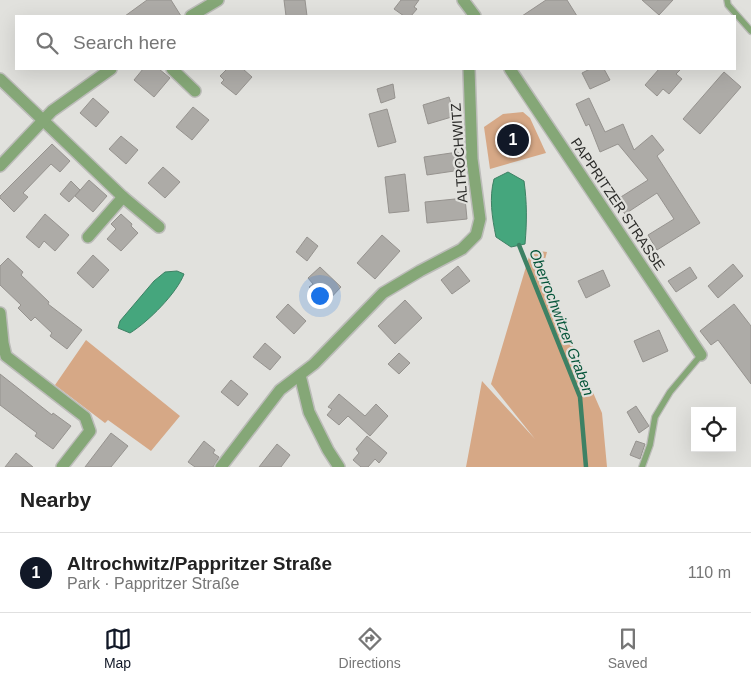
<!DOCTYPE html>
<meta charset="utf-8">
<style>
:root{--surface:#fff;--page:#f6f6f6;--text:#222;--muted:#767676;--line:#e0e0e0;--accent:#111827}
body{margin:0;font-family:Helvetica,sans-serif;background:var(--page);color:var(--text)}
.controls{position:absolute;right:15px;bottom:15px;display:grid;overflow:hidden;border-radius:0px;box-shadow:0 5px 20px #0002}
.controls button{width:45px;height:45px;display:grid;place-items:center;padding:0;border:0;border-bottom:1px solid var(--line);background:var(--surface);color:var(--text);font:25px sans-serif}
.you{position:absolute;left:319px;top:295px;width:18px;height:18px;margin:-12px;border:4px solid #fff;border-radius:50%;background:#1a73e8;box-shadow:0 0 0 8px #1a73e833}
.badge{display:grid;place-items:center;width:32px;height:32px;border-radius:50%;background:var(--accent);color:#fff;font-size:16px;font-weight:700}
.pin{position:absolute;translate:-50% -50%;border:2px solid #fff;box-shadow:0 1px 5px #0006}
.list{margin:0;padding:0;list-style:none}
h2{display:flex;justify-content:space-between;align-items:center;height:65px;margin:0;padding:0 20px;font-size:21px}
h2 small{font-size:16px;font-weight:400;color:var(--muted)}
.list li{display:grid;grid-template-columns:32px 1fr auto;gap:15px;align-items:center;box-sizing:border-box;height:80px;padding:0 20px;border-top:1px solid var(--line)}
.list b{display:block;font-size:19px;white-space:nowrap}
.list p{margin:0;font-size:16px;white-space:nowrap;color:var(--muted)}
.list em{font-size:16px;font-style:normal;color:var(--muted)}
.icon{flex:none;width:28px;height:28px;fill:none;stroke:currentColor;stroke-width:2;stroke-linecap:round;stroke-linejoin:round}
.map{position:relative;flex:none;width:751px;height:467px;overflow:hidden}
.search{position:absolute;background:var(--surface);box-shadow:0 5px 20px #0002;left:15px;right:15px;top:15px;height:55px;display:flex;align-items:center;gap:12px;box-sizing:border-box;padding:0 18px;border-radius:0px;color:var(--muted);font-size:19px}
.sheet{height:145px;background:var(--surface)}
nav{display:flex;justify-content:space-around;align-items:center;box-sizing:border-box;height:70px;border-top:1px solid var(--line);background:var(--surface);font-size:14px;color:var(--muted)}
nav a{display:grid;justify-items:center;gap:2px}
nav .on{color:var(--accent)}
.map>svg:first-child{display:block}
.green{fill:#d6a886}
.water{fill:#45a67d;stroke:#3d8164}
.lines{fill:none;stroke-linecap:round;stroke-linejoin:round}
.stream{stroke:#3d8164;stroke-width:4.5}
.building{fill:#adaba7;stroke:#96938f}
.lane-casing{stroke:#bcbcb9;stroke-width:8}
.street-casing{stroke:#bcbcb9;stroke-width:14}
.lane{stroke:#85a777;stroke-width:5.5}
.street{stroke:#85a777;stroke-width:11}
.labels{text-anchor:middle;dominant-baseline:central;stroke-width:4.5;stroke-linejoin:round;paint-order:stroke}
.street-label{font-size:14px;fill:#2a2a28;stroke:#e1e1dd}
.water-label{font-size:15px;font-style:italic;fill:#06553a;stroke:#e1e1dd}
</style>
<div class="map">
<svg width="751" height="467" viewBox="0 0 751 467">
<rect width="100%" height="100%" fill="#e1e1dd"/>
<g class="green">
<polygon points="523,112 530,118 546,153 490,169 484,127 503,114"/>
<polygon points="531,250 547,252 541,274 602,413 607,467 466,467 482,381 535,439 491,384"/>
<polygon points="86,340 180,416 151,451 108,420 105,423 55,385"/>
</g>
<g class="water">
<path d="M508,172L524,181C527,202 527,222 525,244L511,247L496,237C492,217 489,198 494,179Z"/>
<path d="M177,271L184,274C177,293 148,322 130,333L118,328L120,321L154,281L165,272Z"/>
</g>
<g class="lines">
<polyline class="stream" points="519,245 580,397 586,467"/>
</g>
<g class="building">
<polygon points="147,0 171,0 181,16 125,16"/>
<polygon points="284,0 305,0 307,16 286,16"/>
<polygon points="401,0 419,0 414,7 417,9 411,16 404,16 394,9"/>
<polygon points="546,0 567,0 577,16 522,16"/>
<polygon points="642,0 673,0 659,15"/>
<polygon points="143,69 159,69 170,78 154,97 134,80"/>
<polygon points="227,69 243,69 252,77 236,95 221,83 224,80 220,76"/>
<polygon points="590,69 604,69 610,80 590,89 582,73"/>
<polygon points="659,69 681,69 676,74 682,79 669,94 663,89 657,96 645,85"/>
<polygon points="724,72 741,87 700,134 683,119"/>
<polygon points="393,84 395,98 381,103 377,89"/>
<polygon points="449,97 455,116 428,124 423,105"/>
<polygon points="93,98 109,112 96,127 80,113"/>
<polygon points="589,98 605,132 623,124 634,150 652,135 664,150 657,156 700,223 657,250 648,235 674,219 657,193 625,214 616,200 648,180 618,144 600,152 589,124 586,126 576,104"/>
<polygon points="193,107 209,120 192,140 176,127"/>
<polygon points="387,109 396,142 378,147 369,114"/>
<polygon points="121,136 138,150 126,164 109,149"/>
<polygon points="52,144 70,161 60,172 51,164 23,193 28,197 14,212 0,198 0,196"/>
<polygon points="458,152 461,170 427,175 424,157"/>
<polygon points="163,167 180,182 165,198 148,183"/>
<polygon points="405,174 409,211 389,213 385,177"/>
<polygon points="89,180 107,196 93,212 75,196"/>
<polygon points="71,181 80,190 69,202 60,194"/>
<polygon points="465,198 467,219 427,223 425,202"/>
<polygon points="45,214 69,235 55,251 44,241 39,248 26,237"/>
<polygon points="121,214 132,224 131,226 138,233 121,251 107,239 116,229 111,224"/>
<polygon points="382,235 400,251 375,279 357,263"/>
<polygon points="307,237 318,246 307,261 296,252"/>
<polygon points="93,255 109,270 93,288 77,273"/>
<polygon points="8,258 23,272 21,275 49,302 48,304 82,330 67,349 50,336 52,333 35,317 31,321 18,308 21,305 0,285 0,266"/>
<polygon points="733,264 743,276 718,298 708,286"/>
<polygon points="458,266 470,281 452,294 441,280"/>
<polygon points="320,267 341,287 326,303 309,287 313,284 308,278"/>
<polygon points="690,267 697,278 676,292 668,281"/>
<polygon points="603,270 610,286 586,298 578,281"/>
<polygon points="405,300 422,318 395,344 378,326"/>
<polygon points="288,304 306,321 294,334 276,317"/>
<polygon points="734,304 751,326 751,384 718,340 711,345 700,331"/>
<polygon points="659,330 668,351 643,362 634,341"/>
<polygon points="265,343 281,357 270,370 253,357"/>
<polygon points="399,353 410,363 399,374 388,364"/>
<polygon points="0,374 52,415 53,413 71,426 53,449 35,436 37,433 0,405"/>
<polygon points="231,380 248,394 238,406 221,392"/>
<polygon points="339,394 365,416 376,404 388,416 370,436 348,416 339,425 327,415 332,409 328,407"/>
<polygon points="636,406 649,426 639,433 627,412"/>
<polygon points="111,433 128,446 111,467 85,467"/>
<polygon points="367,436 387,453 379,463 375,459 368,467 361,467 353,460 359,453 356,449"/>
<polygon points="204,441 215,450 213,453 219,457 213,467 195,467 188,462"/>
<polygon points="636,441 645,444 640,459 630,455"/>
<polygon points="277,444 290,455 281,467 259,467"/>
<polygon points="16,453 33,467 5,467"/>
</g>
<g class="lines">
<defs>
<g id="lane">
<polyline points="727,0 728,5 751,31"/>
<polyline points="642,467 650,445 655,417 670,392 701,355"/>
</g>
<g id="street">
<polyline points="463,0 475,16"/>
<polyline points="191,16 218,0"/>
<polyline points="172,69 195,91"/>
<polyline points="510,69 701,355"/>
<polyline points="0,79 123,197 159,227"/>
<polyline points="0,166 52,111 111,69"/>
<polyline points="88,237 123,197"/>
<polyline points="0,313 3,343 6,356 85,417 90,431 62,467"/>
<polyline points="300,375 309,412 328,450 339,467"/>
<polyline points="221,467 280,390 314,364 383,293 420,271 462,249 476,235 480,219 472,159 469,69"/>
</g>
</defs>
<use href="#lane" class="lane-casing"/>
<use href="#street" class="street-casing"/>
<use href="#lane" class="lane"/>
<use href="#street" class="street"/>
</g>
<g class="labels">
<g class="street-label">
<text transform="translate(459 153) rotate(-94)">ALTROCHWITZ</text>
<text transform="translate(618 204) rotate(56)">PAPPRITZER STRASSE</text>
</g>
<g class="water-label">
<text transform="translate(562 322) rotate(69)">Oberrochwitzer Graben</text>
</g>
</g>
</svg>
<div class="controls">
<button><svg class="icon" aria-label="locate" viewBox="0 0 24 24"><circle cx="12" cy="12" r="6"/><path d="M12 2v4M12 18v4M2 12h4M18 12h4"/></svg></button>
</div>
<div class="you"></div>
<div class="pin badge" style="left:513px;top:140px">1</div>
<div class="search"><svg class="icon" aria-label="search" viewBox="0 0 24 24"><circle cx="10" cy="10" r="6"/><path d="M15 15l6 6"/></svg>Search here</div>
</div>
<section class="sheet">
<h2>Nearby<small></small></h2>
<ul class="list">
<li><span class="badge">1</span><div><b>Altrochwitz/Pappritzer Straße</b><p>Park · Pappritzer Straße</p></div><em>110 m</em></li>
</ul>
</section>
<nav>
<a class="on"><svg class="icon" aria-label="map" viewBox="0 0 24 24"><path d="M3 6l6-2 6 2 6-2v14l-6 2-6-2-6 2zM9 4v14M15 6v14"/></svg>Map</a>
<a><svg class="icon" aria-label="directions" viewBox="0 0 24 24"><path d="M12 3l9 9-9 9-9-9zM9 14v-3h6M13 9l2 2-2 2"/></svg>Directions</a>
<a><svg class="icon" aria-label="saved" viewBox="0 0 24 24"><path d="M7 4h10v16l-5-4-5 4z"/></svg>Saved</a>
</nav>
